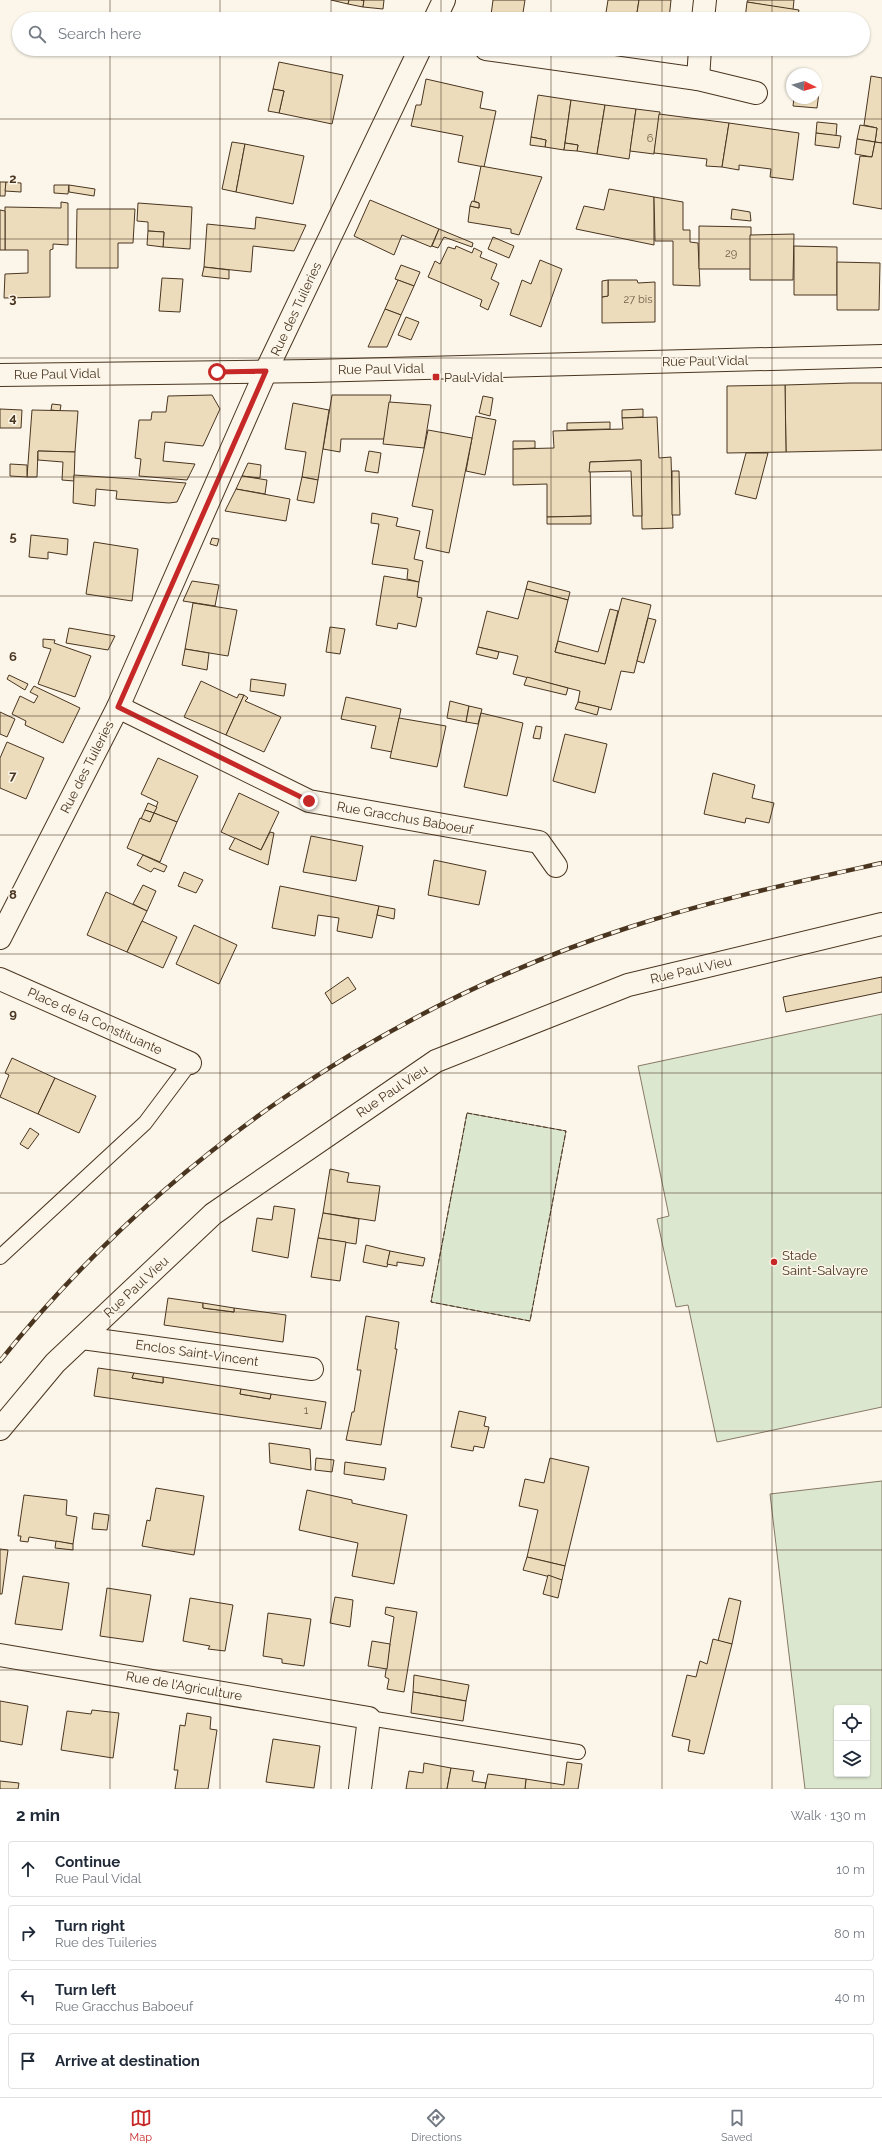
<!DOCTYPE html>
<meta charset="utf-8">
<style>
:root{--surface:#fff;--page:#f2f2f3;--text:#1f2937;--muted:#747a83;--line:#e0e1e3;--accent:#c62828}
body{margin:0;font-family:Raleway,sans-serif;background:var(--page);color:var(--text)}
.controls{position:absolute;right:12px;bottom:12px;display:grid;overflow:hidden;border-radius:4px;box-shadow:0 1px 3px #0004}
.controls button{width:36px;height:36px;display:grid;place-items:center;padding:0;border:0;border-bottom:1px solid var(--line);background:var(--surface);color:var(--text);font:20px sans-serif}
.compass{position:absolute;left:786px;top:68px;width:36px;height:36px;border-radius:50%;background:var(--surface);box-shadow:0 1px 3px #0004;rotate:95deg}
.stop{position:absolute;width:12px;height:12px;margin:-9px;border:3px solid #c62828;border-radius:50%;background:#fff}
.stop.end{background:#c62828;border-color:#fff;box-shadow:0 1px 4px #0008}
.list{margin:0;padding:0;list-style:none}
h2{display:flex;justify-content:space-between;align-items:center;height:52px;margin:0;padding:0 16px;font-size:17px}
h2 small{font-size:13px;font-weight:400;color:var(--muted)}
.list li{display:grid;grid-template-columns:26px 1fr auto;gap:12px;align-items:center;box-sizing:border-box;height:56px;margin:0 8px 8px;padding:0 8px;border:1px solid var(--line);border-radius:4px}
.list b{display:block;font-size:15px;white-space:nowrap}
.list p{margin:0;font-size:13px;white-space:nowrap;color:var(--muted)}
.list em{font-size:13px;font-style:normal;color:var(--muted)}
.icon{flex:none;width:22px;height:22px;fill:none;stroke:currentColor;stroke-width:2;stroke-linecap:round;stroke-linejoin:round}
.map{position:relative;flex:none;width:882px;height:1789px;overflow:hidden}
.search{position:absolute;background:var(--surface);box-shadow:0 1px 3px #0004;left:12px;right:12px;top:12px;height:44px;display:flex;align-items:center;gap:10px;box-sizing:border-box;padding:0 14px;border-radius:22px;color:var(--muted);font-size:15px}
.sheet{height:308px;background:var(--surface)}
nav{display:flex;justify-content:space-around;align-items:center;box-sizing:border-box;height:56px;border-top:1px solid var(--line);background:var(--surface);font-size:11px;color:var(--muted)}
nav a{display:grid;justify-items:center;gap:2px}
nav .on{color:var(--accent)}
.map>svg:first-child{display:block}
.green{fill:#dce7d0;stroke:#887966;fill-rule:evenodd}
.building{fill:#ecdcbc;stroke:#4a3520}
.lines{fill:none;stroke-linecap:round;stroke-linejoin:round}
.lane-casing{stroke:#4a3520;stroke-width:16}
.street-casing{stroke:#4a3520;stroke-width:24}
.lane{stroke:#fbf6e9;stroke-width:14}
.street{stroke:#fbf6e9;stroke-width:22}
.rail-casing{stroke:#4a3520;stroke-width:4.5}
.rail{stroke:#fbf6e9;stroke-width:3;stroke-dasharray:9;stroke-linecap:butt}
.fence{stroke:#4a3520;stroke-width:1;stroke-dasharray:5 2;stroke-linecap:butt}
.route{stroke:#c62828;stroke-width:5}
.grid{fill:none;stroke:#4a3520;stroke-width:1;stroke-opacity:0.55}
.poi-dot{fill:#c62828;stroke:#fbf6e9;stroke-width:1.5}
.labels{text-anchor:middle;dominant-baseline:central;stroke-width:3;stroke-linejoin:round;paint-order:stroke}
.number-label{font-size:11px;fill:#725f47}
.street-label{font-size:13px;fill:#4a3520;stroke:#fbf6e9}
.poi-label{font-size:13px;fill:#4a3520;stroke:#fbf6e9;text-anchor:start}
.grid-label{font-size:13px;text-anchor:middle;font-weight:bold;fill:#4a3520;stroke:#fbf6e9;stroke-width:3;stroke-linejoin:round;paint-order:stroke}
</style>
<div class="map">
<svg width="882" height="1789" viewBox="0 0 882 1789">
<rect width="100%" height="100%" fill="#fbf6e9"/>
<g class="green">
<polygon points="882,1014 882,1407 717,1442 688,1305 676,1307 657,1219 669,1216 638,1066"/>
<polygon points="467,1113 566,1131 530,1321 431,1302"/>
<path d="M882,1481V1789H805L770,1494ZM837,1708H867V1774H837Z"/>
</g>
<g class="building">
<polygon points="331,0 349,0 348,4"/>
<polygon points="349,0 364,0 363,7 348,4"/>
<polygon points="361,0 384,0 383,9 363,7 364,0"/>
<polygon points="493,0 525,0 522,19 491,15"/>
<polygon points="608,0 639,0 636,19 605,19"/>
<polygon points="639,0 671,0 669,19 636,19"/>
<polygon points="748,0 794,0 793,10 747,2"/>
<polygon points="747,2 799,10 797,19 745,19"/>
<polygon points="744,49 781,49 780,54"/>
<polygon points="279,62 343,75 332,124 279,113 284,91 273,89"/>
<polygon points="871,76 882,78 882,143 875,142 877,128 864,125"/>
<polygon points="426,79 483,92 480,108 496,111 484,167 458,162 463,136 411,126 416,105 421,105"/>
<polygon points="816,83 820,84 817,108 793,106 794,98 816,98"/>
<polygon points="273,89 284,91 279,113 268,111"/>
<polygon points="538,95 571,100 564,150 545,147 546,140 531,137"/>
<polygon points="571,100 605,105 597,154 577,151 578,145 565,143"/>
<polygon points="605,105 636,109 629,159 597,154"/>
<polygon points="636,109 660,112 654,154 630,151"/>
<polygon points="659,114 729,123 722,167 706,166 707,159 654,153"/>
<polygon points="817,122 837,124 836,136 816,133"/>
<polygon points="729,123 799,133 793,180 770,177 771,169 739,165 739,170 722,167"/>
<polygon points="860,125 877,128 875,142 857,139"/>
<polygon points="816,133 841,136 839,148 815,145"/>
<polygon points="531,137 546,140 545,147 530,145"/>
<polygon points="857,139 875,142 872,157 855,154"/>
<polygon points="232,142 245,144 236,192 222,189"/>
<polygon points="875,142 882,143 882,209 853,204 860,156 872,157"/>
<polygon points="565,143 578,145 577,151 564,150"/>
<polygon points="245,144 304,156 293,204 236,192"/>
<polygon points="481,166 542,177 519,235 511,233 511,229 468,222 470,206 479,208 479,203 474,201"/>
<polygon points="0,182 6,182 5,196 0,196"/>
<polygon points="6,182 21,183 21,192 5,191"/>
<polygon points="54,185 69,185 68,194 54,193"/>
<polygon points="69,185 95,189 94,196 69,192"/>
<polygon points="609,189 654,197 654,245 576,229 584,206 604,210"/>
<polygon points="654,197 683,202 683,230 690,230 690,242 698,243 700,286 673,285 673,241 655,241"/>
<polygon points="370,200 439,229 431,247 402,235 394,255 354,236"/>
<polygon points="472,201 479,203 479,208 470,206"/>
<polygon points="61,202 68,203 68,245 53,244 53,249 50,250 50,297 4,298 5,274 28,273 28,250 5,250 5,207 61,208"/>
<polygon points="138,203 192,207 190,249 163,247 164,232 148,231 148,222 137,221"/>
<polygon points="77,209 135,209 133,243 118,243 118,268 76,268"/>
<polygon points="732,209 750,212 751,221 731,219"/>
<polygon points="0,210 5,211 5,250 0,250"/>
<polygon points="256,217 306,225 294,251 253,246 251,272 204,267 207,224 255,229"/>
<polygon points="699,226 751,227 751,269 699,269"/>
<polygon points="439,229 473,243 472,247 444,237 438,248 432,246"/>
<polygon points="148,231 164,232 163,247 147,245"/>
<polygon points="794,234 793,280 750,280 750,235"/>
<polygon points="493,237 514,246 509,258 488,249"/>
<polygon points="456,246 472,253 474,248 482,252 480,257 497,264 491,279 499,283 488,310 480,306 482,300 428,277 435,261 440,264 448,247 455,249"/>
<polygon points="794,246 837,247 837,295 794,295"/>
<polygon points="540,260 562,269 541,327 510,315 522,280 531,284"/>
<polygon points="837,262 880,263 879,310 837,310"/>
<polygon points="401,265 420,272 414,286 395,279"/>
<polygon points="204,267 229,270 229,279 202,276"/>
<polygon points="162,278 183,279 180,312 159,311"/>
<polygon points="398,280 414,286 401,315 385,309"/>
<polygon points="608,280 637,280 638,283 655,282 655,322 602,323 602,297 608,296"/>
<polygon points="608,280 608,296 602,297 602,281"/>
<polygon points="385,309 401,315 387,347 368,347"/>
<polygon points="406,317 419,322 411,340 398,335"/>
<polygon points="851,383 882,383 882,450 786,452 785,385"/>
<polygon points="785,385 786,452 727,453 727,386"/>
<polygon points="212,395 220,409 203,446 165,442 163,461 195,464 187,480 139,476 141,459 135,458 139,420 151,420 152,412 166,412 168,396"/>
<polygon points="332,395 391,395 384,439 341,439 340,452 323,449"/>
<polygon points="483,396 493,398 490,416 479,413"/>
<polygon points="389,402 431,405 424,448 383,444"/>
<polygon points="293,403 329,410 318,480 302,477 306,452 285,449"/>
<polygon points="52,404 61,405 60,411 51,410"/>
<polygon points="0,409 22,410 21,428 0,428"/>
<polygon points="643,409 643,417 622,418 622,410"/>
<polygon points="32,410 78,411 75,452 38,451 37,477 27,477"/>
<polygon points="476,416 496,420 485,475 466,471"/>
<polygon points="657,417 659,458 671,457 673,528 642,529 641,460 590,462 591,516 547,517 547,484 513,485 513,449 554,448 553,431 623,429 622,418"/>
<polygon points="610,422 610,429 567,430 567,423"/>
<polygon points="428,430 472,438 449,553 426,548 433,510 412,506"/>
<polygon points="513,441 535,441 535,448 513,449"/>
<polygon points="38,451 75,452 74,481 62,480 63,462 38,460"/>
<polygon points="369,451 381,453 378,473 365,471"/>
<polygon points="746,453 768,453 756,499 735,494"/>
<polygon points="641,460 642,516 633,516 631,471 589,472 590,462"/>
<polygon points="248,463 261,465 260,478 242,476"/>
<polygon points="10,464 27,465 27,477 10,476"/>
<polygon points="672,471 679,471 680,515 672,515"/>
<polygon points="74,475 134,479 186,483 177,502 169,503 116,499 117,491 96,489 95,506 73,503"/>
<polygon points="242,476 267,480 265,494 236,489"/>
<polygon points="302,477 318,480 314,503 297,500"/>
<polygon points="236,489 290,499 286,521 225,511"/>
<polygon points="372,513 398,518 396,526 420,531 414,559 423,561 419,582 407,579 408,569 372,564 379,524 371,523"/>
<polygon points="591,516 591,524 547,524 547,517"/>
<polygon points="31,535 68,539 67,555 48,552 48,559 29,557"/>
<polygon points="212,538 219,539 217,546 210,544"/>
<polygon points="94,542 138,549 132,601 86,594"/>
<polygon points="384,576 419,582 417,597 422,598 416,627 398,623 397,629 376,625"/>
<polygon points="192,581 219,585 215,606 183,601"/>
<polygon points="528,581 570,592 568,600 526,589"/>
<polygon points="526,589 568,600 555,652 605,664 622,598 651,605 634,673 621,671 611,710 578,702 580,691 513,674 518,656 478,647 487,611 518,619"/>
<polygon points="193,603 237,610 228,656 185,649"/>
<polygon points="610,609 618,611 605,664 555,652 558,641 598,652"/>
<polygon points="648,618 656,620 644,663 637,661"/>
<polygon points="330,627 345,629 340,654 326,652"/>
<polygon points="69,628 115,636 108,650 66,643"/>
<polygon points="43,639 55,640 54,643 91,656 75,697 38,684 51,649 43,647"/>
<polygon points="478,647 499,652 497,659 476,654"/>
<polygon points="185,649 209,653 207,670 182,665"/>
<polygon points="9,675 28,684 25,690 7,679"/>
<polygon points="527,677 568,688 566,695 524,685"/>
<polygon points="251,679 286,684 284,696 250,691"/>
<polygon points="201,681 237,698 239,694 244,695 226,735 184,717"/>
<polygon points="34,686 80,708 63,743 25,725 26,721 12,714 20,696 34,703 38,696 30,692"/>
<polygon points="244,695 248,698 245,701 281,717 264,752 226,735"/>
<polygon points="346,697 401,709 392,752 371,748 376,726 341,719"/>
<polygon points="450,701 469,706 466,722 447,718"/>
<polygon points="578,702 599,707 597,715 575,709"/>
<polygon points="469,706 482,709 478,724 466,722"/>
<polygon points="0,712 15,719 7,737 0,734"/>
<polygon points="481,713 523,723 507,796 464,787"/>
<polygon points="399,718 446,726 437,767 390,758"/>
<polygon points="536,726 542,727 540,739 533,738"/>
<polygon points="565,734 607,744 595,793 553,781"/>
<polygon points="7,742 44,758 26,799 0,788 0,758"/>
<polygon points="158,758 198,776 177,822 154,813 158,802 141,794"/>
<polygon points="713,773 755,785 752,798 774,803 769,823 746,818 745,823 704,814"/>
<polygon points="239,793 279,812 261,850 221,832"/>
<polygon points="148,803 157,807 154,813 145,810"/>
<polygon points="145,810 154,813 150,822 141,819"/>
<polygon points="154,813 177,822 160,862 127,848 140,818 150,822"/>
<polygon points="270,832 274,833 268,865 229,849 235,838 261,850"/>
<polygon points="311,836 363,846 356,881 303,872"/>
<polygon points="143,855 167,866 164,872 154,868 151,872 137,865"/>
<polygon points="434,860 486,871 479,905 428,895"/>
<polygon points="184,872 203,880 196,893 178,886"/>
<polygon points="143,885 156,891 147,911 133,904"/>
<polygon points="280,886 379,906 372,938 337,931 339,918 318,915 315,936 272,928"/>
<polygon points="106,892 147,911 127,952 87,935"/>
<polygon points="379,906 395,909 394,919 377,915"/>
<polygon points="142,921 177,937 163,968 127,952"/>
<polygon points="194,925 237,945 219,984 176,964"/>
<polygon points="348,977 356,989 332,1004 325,993"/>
<polygon points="882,977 882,992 786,1012 783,997"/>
<polygon points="12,1058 55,1078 38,1114 0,1097 9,1075 5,1073"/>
<polygon points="55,1078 96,1096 79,1133 38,1114"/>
<polygon points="30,1128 39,1134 28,1149 20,1144"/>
<polygon points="330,1169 349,1173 347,1182 380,1186 375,1221 323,1213"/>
<polygon points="274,1206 295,1209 288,1258 252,1251 257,1218 272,1220"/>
<polygon points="323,1213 359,1219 356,1244 318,1238"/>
<polygon points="318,1238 346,1242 340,1281 311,1277"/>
<polygon points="366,1245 390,1251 387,1267 363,1262"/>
<polygon points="390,1251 425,1258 423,1266 397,1262 397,1266 387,1264"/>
<polygon points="168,1298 203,1303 203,1308 234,1312 234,1308 286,1315 283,1342 164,1325"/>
<polygon points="203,1303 234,1308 234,1312 203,1308"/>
<polygon points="366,1316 399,1322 395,1349 397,1349 381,1445 346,1440 352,1412 354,1412 361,1370 357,1370"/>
<polygon points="98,1368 134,1373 132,1378 163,1383 163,1377 241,1389 240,1394 270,1399 271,1394 326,1402 321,1429 94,1396"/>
<polygon points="134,1373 163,1377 163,1383 132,1378"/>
<polygon points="241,1389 271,1394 270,1399 240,1394"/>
<polygon points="459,1411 486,1417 484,1426 489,1427 484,1448 474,1446 473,1451 451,1447"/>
<polygon points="269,1443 310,1449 311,1470 270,1463"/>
<polygon points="316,1458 334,1460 332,1472 315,1470"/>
<polygon points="550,1458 589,1467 565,1566 527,1557 538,1510 519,1506 525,1479 544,1483"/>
<polygon points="345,1462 386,1468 384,1480 344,1474"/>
<polygon points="156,1488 204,1496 194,1555 142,1546 147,1520 150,1521"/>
<polygon points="307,1490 352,1500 352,1503 407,1515 394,1584 352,1576 358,1543 299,1530"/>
<polygon points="24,1495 67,1500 66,1515 77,1517 73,1544 29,1537 28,1542 20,1541 21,1536 18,1536"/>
<polygon points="94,1513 109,1515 107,1530 92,1529"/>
<polygon points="56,1541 73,1544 73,1550 55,1548"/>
<polygon points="0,1549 8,1550 2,1594 0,1594"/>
<polygon points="527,1557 565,1566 562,1580 523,1570"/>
<polygon points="548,1575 562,1580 558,1598 543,1594"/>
<polygon points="23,1576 69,1583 62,1630 15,1624"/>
<polygon points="107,1588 151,1595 143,1642 100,1636"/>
<polygon points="335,1597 353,1600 350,1627 330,1623"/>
<polygon points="190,1598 233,1605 225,1651 208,1649 210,1646 183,1641"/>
<polygon points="729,1598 741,1601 732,1644 718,1641"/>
<polygon points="386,1607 417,1612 404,1692 387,1689 389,1679 385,1677 394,1617 385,1614"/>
<polygon points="268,1613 311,1619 304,1666 282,1663 282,1659 263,1656"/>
<polygon points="713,1639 732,1644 704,1754 688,1751 690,1740 672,1736 687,1675 696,1677 700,1661 707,1664"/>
<polygon points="372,1641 390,1644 387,1669 368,1666"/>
<polygon points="414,1675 469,1685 466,1701 413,1692"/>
<polygon points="413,1692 466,1701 463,1721 411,1713"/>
<polygon points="0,1701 28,1706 22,1745 0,1741"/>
<polygon points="92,1710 119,1713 113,1758 61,1750 67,1711 91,1714"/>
<polygon points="187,1713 211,1717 210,1729 217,1730 208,1789 175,1789 178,1770 174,1770 180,1725 185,1726"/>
<polygon points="273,1739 320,1746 314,1788 266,1782"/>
<polygon points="567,1762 582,1764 578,1789 525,1789 526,1779 564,1785"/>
<polygon points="424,1763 451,1768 447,1789 406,1789 409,1771 423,1773"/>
<polygon points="451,1768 474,1771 472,1781 486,1783 485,1789 447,1789"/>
<polygon points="488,1774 526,1779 525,1789 485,1789"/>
<polygon points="0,1781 19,1783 18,1789 0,1789"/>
</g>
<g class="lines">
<defs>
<g id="lane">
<polyline points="0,1257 145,1123 190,1063"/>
<polyline points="369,1718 578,1752"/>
</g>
<g id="street">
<polyline points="435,19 444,0"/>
<polyline points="703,19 705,0"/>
<polyline points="486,49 698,79 756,93"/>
<polyline points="698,79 700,49"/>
<polyline points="0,375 311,371 882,356"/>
<polyline points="118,707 309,801 539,842 556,866"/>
<polyline points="0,938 118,707 266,371 420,49"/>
<polyline points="0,979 190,1063"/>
<polyline points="82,1338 312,1369"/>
<polyline points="0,1429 55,1363 213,1214 436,1061 628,985 882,924"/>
<polyline points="0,1655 369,1718 360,1789"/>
</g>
</defs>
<use href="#lane" class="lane-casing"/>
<use href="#street" class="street-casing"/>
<use href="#lane" class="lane"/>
<use href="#street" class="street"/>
<defs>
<path id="rail" d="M0,1361C162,1159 383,1007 630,927C713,900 797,882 882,863"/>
</defs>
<use href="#rail" class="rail-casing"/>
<use href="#rail" class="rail"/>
<polygon class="fence" points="467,1113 566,1131 530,1321 431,1302"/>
</g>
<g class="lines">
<polyline class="route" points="217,372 266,371 118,707 309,801"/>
</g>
<path class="grid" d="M110,0V19M220,0V19M331,0V19M441,0V19M551,0V19M662,0V19M772,0V19M110,49V1789M220,49V1789M331,49V1789M441,49V1789M551,49V1789M662,49V1789M772,49V1789M0,119H882M0,239H882M0,358H882M0,477H882M0,596H882M0,716H882M0,835H882M0,954H882M0,1073H882M0,1193H882M0,1312H882M0,1431H882M0,1550H882M0,1670H882"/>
<g class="poi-dot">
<rect x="432" y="373" width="8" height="8" rx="2"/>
<circle cx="774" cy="1262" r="4"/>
</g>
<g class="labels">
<g class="number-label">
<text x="650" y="138">6</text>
<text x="731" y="253">29</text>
<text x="638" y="299">27 bis</text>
<text x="306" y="1410">1</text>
</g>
<g class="street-label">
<text transform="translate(296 309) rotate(-65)">Rue des Tuileries</text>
<text transform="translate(705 361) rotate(-1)">Rue Paul Vidal</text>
<text transform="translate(381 369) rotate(-1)">Rue Paul Vidal</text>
<text transform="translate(57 374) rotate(-1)">Rue Paul Vidal</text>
<text transform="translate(87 767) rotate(-63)">Rue des Tuileries</text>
<text transform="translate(405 818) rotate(10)">Rue Gracchus Baboeuf</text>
<text transform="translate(691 970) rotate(-13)">Rue Paul Vieu</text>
<text transform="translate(95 1021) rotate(24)">Place de la Constituante</text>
<text transform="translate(392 1091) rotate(-34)">Rue Paul Vieu</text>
<text transform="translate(136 1287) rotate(-43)">Rue Paul Vieu</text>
<text transform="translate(197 1353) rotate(8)">Enclos Saint-Vincent</text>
<text transform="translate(184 1686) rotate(10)">Rue de l'Agriculture</text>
</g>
<g class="poi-label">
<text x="444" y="377">Paul Vidal</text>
<text x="782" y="1255">Stade<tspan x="782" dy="15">Saint-Salvayre</tspan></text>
</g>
</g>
<g class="grid-label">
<text x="13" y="183">2</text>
<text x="13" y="303">3</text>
<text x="13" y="422">4</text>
<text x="13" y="541">5</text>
<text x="13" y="661">6</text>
<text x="13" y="780">7</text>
<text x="13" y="899">8</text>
<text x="13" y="1018">9</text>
</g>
</svg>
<div class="controls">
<button><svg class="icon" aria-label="locate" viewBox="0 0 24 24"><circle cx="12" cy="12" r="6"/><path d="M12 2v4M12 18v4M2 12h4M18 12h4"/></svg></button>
<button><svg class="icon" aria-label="layers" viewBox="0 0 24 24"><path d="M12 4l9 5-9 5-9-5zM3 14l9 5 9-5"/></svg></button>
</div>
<svg class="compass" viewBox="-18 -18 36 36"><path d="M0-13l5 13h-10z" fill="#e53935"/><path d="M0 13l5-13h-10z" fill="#747a83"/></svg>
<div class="stop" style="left:217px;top:372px"></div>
<div class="stop end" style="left:309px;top:801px"></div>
<div class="search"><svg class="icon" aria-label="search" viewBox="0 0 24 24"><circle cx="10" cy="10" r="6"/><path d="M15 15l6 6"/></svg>Search here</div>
</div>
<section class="sheet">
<h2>2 min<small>Walk · 130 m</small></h2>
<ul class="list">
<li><svg class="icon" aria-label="ahead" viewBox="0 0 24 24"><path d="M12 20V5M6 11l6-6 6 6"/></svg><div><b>Continue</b><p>Rue Paul Vidal</p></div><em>10 m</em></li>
<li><svg class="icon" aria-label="right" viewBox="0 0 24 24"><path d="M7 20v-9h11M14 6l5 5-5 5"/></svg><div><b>Turn right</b><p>Rue des Tuileries</p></div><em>80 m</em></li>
<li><svg class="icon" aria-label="left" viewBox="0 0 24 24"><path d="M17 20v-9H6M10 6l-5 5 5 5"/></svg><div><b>Turn left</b><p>Rue Gracchus Baboeuf</p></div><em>40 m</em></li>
<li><svg class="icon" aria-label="arrive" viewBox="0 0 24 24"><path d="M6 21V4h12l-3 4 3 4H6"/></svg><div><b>Arrive at destination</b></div></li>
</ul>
</section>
<nav>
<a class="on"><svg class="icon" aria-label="map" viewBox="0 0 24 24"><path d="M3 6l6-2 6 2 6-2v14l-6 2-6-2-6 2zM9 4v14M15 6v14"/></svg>Map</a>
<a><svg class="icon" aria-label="directions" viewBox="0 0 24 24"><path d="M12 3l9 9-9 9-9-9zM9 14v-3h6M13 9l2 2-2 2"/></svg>Directions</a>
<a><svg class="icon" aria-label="saved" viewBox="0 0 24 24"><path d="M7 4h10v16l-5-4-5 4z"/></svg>Saved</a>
</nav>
